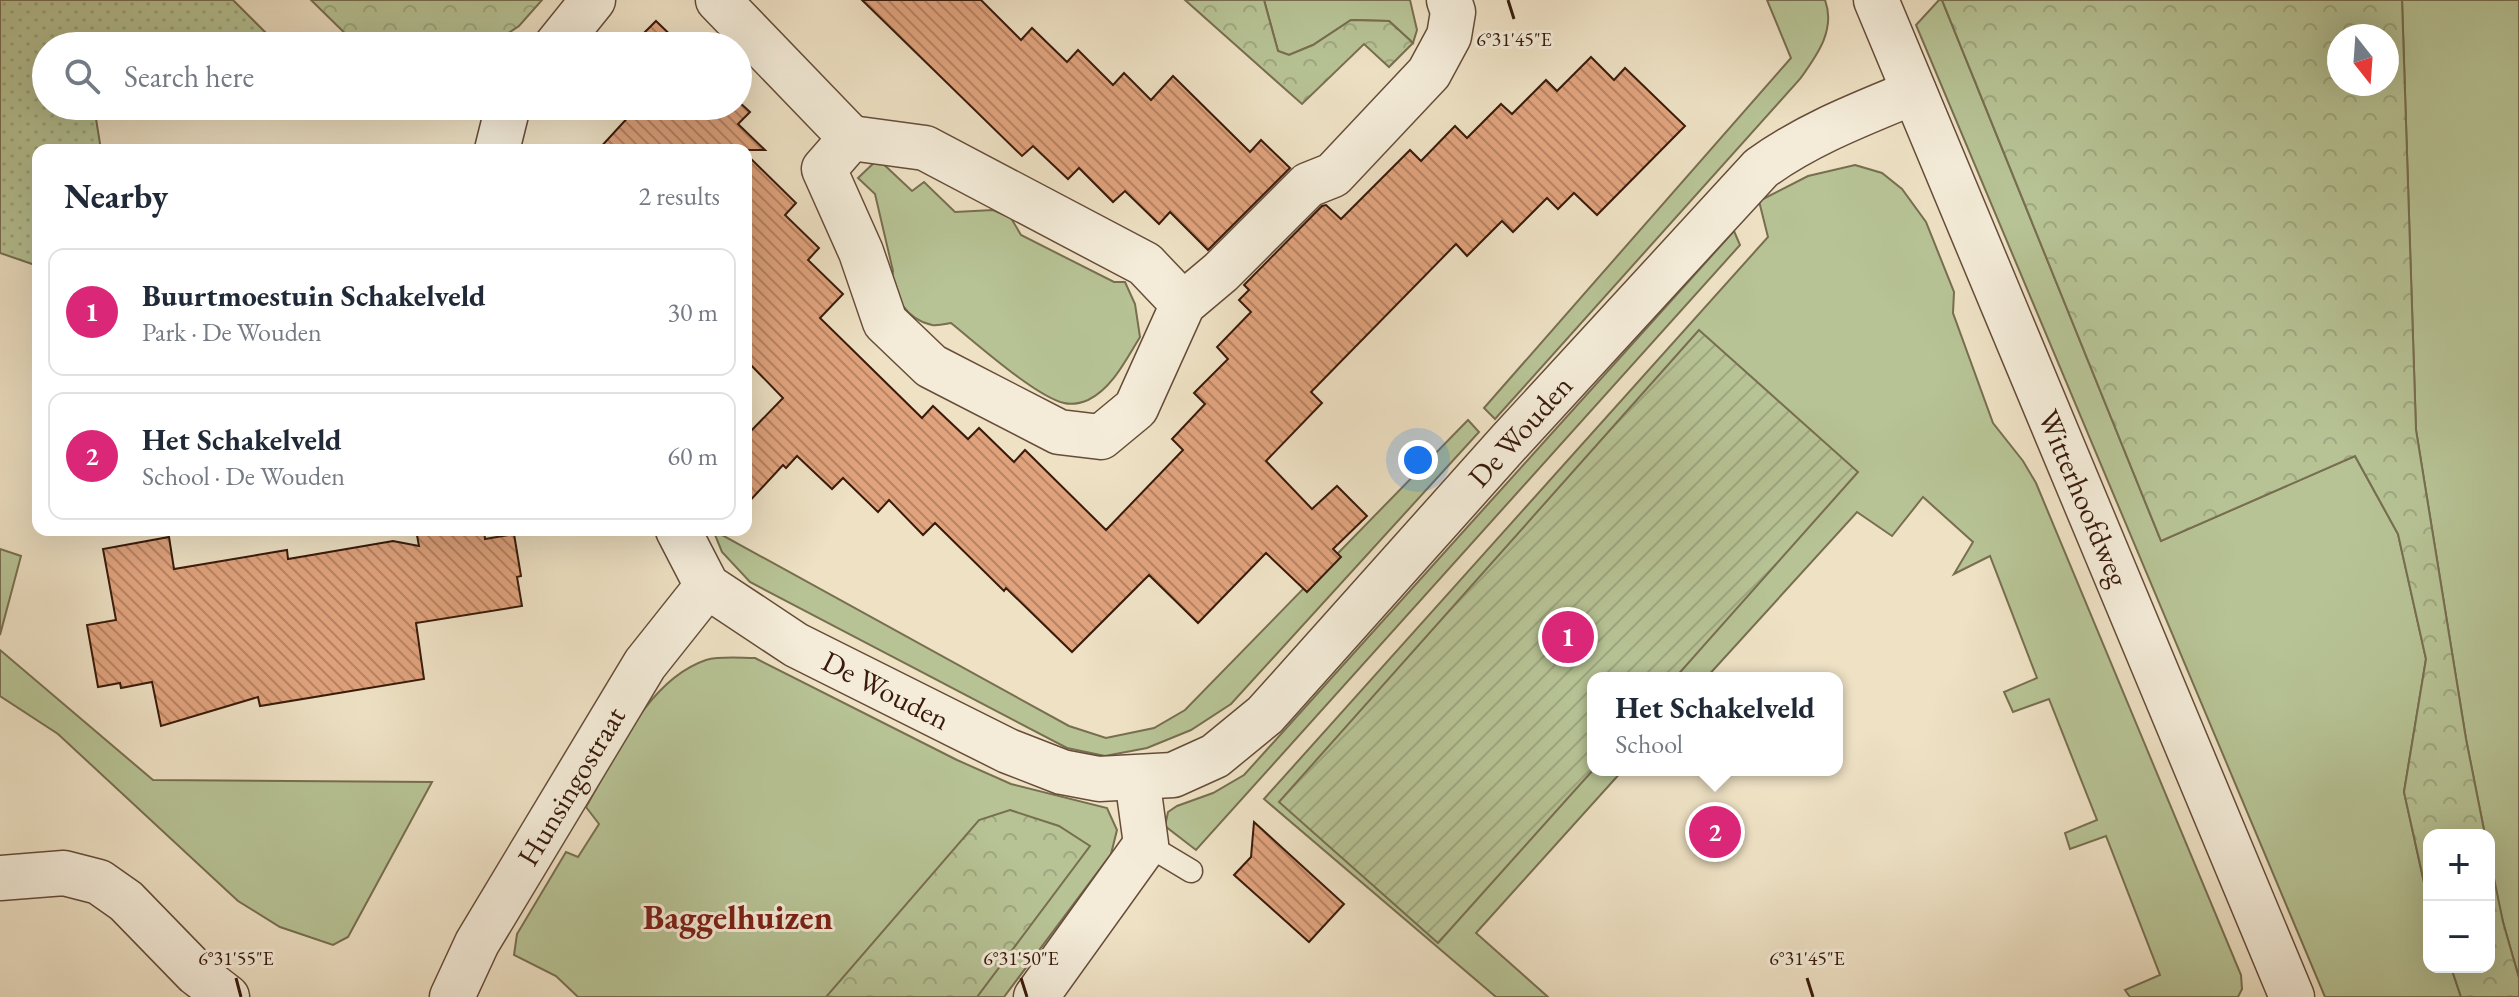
<!DOCTYPE html>
<meta charset="utf-8">
<style>
:root{--surface:#fff;--page:#f2f2f3;--text:#1f2937;--muted:#747a83;--line:#e0e1e3;--accent:#db2777}
body{margin:0;font-family:"EB Garamond",serif;background:var(--page);color:var(--text)}
.controls{position:absolute;right:24px;bottom:24px;display:grid;overflow:hidden;border-radius:16px;box-shadow:0 8px 32px #0002}
.controls button{width:72px;height:72px;display:grid;place-items:center;padding:0;border:0;border-bottom:2px solid var(--line);background:var(--surface);color:var(--text);font:40px sans-serif}
.compass{position:absolute;left:2327px;top:24px;width:72px;height:72px;border-radius:50%;background:var(--surface);box-shadow:0 8px 32px #0002;rotate:163deg}
.you{position:absolute;left:1418px;top:460px;width:28px;height:28px;margin:-20px;border:6px solid #fff;border-radius:50%;background:#1a73e8;box-shadow:0 0 0 12px #1a73e833}
.badge{display:grid;place-items:center;width:52px;height:52px;border-radius:50%;background:var(--accent);color:#fff;font-size:26px;font-weight:700}
.pin{position:absolute;translate:-50% -50%;border:4px solid #fff;box-shadow:0 2px 8px #0006}
.popup{position:absolute;left:1587px;top:672px;width:256px;height:104px;box-sizing:border-box;display:grid;place-content:center;border-radius:16px;background:var(--surface);filter:drop-shadow(0 2px 6px #0005);font-size:26px;white-space:nowrap;color:var(--muted)}
.popup b{font-size:30px;color:var(--text)}
.popup::after{content:'';position:absolute;left:50%;top:100%;margin-left:-16px;border:16px solid transparent;border-top-color:var(--surface)}
.list{margin:0;padding:0;list-style:none}
h2{display:flex;justify-content:space-between;align-items:center;height:104px;margin:0;padding:0 32px;font-size:34px}
h2 small{font-size:26px;font-weight:400;color:var(--muted)}
.list li{display:grid;grid-template-columns:52px 1fr auto;gap:24px;align-items:center;box-sizing:border-box;height:128px;margin:0 16px 16px;padding:0 16px;border:2px solid var(--line);border-radius:16px}
.list b{display:block;font-size:30px;white-space:nowrap}
.list p{margin:0;font-size:26px;white-space:nowrap;color:var(--muted)}
.list em{font-size:26px;font-style:normal;color:var(--muted)}
.icon{flex:none;width:44px;height:44px;fill:none;stroke:currentColor;stroke-width:2;stroke-linecap:round;stroke-linejoin:round}
.map{position:relative;flex:none;width:2519px;height:997px;overflow:hidden}
.search{position:absolute;background:var(--surface);box-shadow:0 8px 32px #0002;left:32px;top:32px;width:720px;height:88px;display:flex;align-items:center;gap:20px;box-sizing:border-box;padding:0 28px;border-radius:44px;color:var(--muted);font-size:30px}
.panel{position:absolute;background:var(--surface);box-shadow:0 8px 32px #0002;left:32px;top:144px;width:720px;height:392px;border-radius:16px}
.map>svg:first-child{display:block}
.grass{fill:#b7c395;stroke:#786e50;stroke-width:2}
.forest{fill:url(#forest-crowns);stroke:#786e50;stroke-width:2;fill-rule:evenodd}
.park{fill:url(#park-dots);stroke:#786e50;stroke-width:2}
.garden{fill:url(#garden-furrows);stroke:#786e50;stroke-width:2}
.building{fill:url(#building-back-hatch);stroke:#391a0b;stroke-width:2}
.lines{fill:none;stroke-linecap:round;stroke-linejoin:round}
.service-casing{stroke:#664c39;stroke-width:25}
.minor-casing{stroke:#664c39;stroke-width:47}
.tertiary-casing{stroke:#664c39;stroke-width:47}
.service{stroke:#f4ecd9;stroke-width:22}
.minor{stroke:#f4ecd9;stroke-width:44}
.tertiary{stroke:#f4ecd9;stroke-width:44}
.ticks{fill:none;stroke:#391a0b;stroke-width:3}
.labels{text-anchor:middle;dominant-baseline:central;stroke-width:6;stroke-linejoin:round;paint-order:stroke}
.street-label{font-size:30px;fill:#391a0b;stroke:#f4ecd9}
.quarter-label{font-size:34px;font-weight:bold;fill:#7a1f14;stroke:#f4ecd9}
.ticks-label{font-size:20px;text-anchor:middle;fill:#391a0b;stroke:#f4ecd9;stroke-width:6;stroke-linejoin:round;paint-order:stroke}
</style>
<div class="map">
<svg width="2519" height="997" viewBox="0 0 2519 997">
<defs>
<pattern id="forest-crowns" width="20" height="18" patternUnits="userSpaceOnUse" patternTransform="scale(2)"><rect width="20" height="18" fill="#b7c395"/><path d="M2 6a3 3 0 1 1 6 0M12 15a3 3 0 1 1 6 0" fill="none" stroke="#9ea77f"/></pattern>
<pattern id="park-dots" width="8" height="8" patternUnits="userSpaceOnUse" patternTransform="scale(2)"><rect width="8" height="8" fill="#b7c395"/><path d="M2 2h.1M6 6h.1" fill="none" stroke="#9ea77f" stroke-width="1.8" stroke-linecap="round"/></pattern>
<pattern id="garden-furrows" width="10" height="10" patternUnits="userSpaceOnUse" patternTransform="scale(2)"><rect width="10" height="10" fill="#b7c395"/><path d="M-1 1l2-2M0 10L10 0M9 11l2-2" fill="none" stroke="#9ea77f"/></pattern>
<pattern id="building-back-hatch" width="6" height="6" patternUnits="userSpaceOnUse" patternTransform="scale(2)"><rect width="6" height="6" fill="#e0a37d"/><path d="M-1 5l2 2M0 0l6 6M5-1l2 2" fill="none" stroke="#b78465"/></pattern>
</defs>
<rect width="100%" height="100%" fill="#eee1c4"/>
<filter id="stains"><feTurbulence type="fractalNoise" baseFrequency=".0025" numOctaves="4"/><feColorMatrix values="0 0 0 0 .2 0 0 0 0 .09 0 0 0 0 .02 0 0 0 .5 -.17"/></filter>
<radialGradient id="worn" r=".72"><stop offset=".6" stop-color="#630" stop-opacity="0"/><stop offset="1" stop-color="#630" stop-opacity=".3"/></radialGradient>
<g class="grass">
<polygon points="1264,0 1410,0 1417,30 1413,43 1389,21 1351,20 1313,45 1289,55 1278,51"/>
<path d="M1767,0H1825C1836,30 1817,55 1800,79L1495,419L1484,408L1791,58Z"/>
<polygon points="1939,0 1942,0 2161,541 2355,456 2398,534 2426,659 2404,792 2429,905 2429,967 2451,967 2461,997 2325,997 1916,25"/>
<path d="M2402,0H2519V978C2506,932 2489,883 2489,835H2485L2466,739L2416,430Z"/>
<path d="M878,159L912,191L924,182L955,212L993,210L1011,218L1021,235L1114,282H1125L1135,304L1140,337C1127,358 1112,389 1088,400C1081,403 1072,405 1064,403C1035,396 976,343 951,323C945,324 938,326 932,325C908,320 889,294 893,271L875,194L858,178Z"/>
<polygon points="1855,165 1882,173 1902,189 1926,222 1954,292 1953,313 1993,423 2023,461 2036,483 2241,975 2242,989 2238,997 2130,997 2125,990 2160,975 2106,836 2070,849 2065,833 2097,820 2049,699 2013,712 2004,692 2037,678 1990,556 1954,574 1973,542 1923,497 1892,536 1857,512 1706,678 1593,678 1593,770 1623,770 1476,933 1548,997 1496,997 1264,799 1768,237 1759,201 1808,176"/>
<polygon points="1734,231 1740,245 1196,850 1165,826 1168,812 1177,806 1213,793 1244,775"/>
<polygon points="1468,420 1479,432 1231,704 1191,730 1147,748 1105,756 1067,748 750,582 722,552 713,530 1069,726 1106,738 1154,728 1185,710"/>
<polygon points="0,549 21,556 0,635"/>
<polygon points="0,650 153,780 432,782 348,937 333,945 280,927 238,901 58,734 0,696"/>
<path d="M755,658L957,760L1011,784L1107,808L1117,830L1111,854L1004,997H578L556,976L514,955L517,934L566,852L578,857L599,824L586,807C615,757 647,680 706,660C720,656 740,658 755,658Z"/>
</g>
<g class="forest">
<polygon points="311,0 542,0 519,26 489,46 358,46"/>
<polygon points="1185,0 1264,0 1278,51 1289,55 1313,45 1351,20 1389,21 1413,43 1389,67 1364,44 1302,104"/>
<path d="M1942,0H2402L2416,430L2466,739L2485,835H2429V905L2404,792L2426,659L2398,534L2355,456L2161,541ZM2387,36V84H2339V36Z"/>
<polygon points="1010,810 1059,826 1090,846 977,997 826,997 979,820"/>
<polygon points="2489,854 2503,922 2519,978 2519,997 2461,997 2451,967 2489,967"/>
</g>
<polygon class="park" points="0,0 233,0 279,46 46,46 46,106 94,106 101,150 38,150 38,266 0,253"/>
<polygon class="garden" points="1699,330 1858,472 1675,678 1593,678 1593,770 1438,943 1279,802"/>
<g class="building">
<polygon points="862,0 981,0 1021,40 1032,28 1067,62 1078,50 1113,85 1124,73 1151,100 1173,76 1250,152 1261,140 1290,168 1208,250 1170,212 1159,224 1125,191 1113,202 1079,168 1068,179 1033,146 1022,156"/>
<polygon points="656,21 682,46 631,46"/>
<polygon points="1591,57 1614,80 1625,68 1685,126 1597,215 1574,193 1558,209 1547,198 1513,232 1502,221 1467,256 1456,244 1311,392 1322,403 1266,461 1312,509 1337,486 1367,516 1333,549 1341,557 1307,592 1266,553 1198,623 1149,575 1072,652 1006,588 1004,591 935,523 923,535 889,500 878,512 843,478 832,489 797,456 786,468 783,465 746,505 746,436 783,398 746,360 746,154 796,203 785,215 819,248 808,260 843,294 820,318 922,418 933,406 968,439 979,428 1014,462 1025,450 1106,530 1183,450 1172,439 1205,404 1194,393 1228,359 1217,347 1251,312 1239,300 1249,290 1244,285 1322,206 1326,205 1341,219 1410,150 1421,161 1455,126 1467,138 1501,104 1512,114 1546,80 1557,91"/>
<polygon points="738,101 750,112 738,124 765,150 598,150 632,113 625,106 738,106"/>
<polygon points="416,530 484,530 485,539 514,534 521,576 517,577 522,606 416,623 424,679 260,706 258,697 161,726 152,682 121,688 120,683 98,687 87,625 116,620 103,549 169,537 174,569 287,550 288,559 393,541 419,546"/>
<polygon points="1254,822 1344,904 1309,942 1234,875 1251,857"/>
</g>
<g class="lines">
<defs>
<polyline id="service" points="1146,844 1191,871"/>
<g id="minor">
<polyline points="718,0 851,138 824,169 861,252 885,322 931,366 1059,432 1101,437 1136,408 1183,304 1221,272 1308,185 1333,175 1429,73 1449,36 1453,12 1449,0"/>
<polyline points="851,138 925,148 1145,264 1183,304"/>
<polyline points="0,878 64,873 99,882 126,901 196,973 227,997"/>
<polyline points="452,997 477,943 645,664 707,586"/>
<polyline points="1036,997 1146,844 1137,778"/>
</g>
<g id="tertiary">
<polyline points="1876,0 2292,997"/>
<polyline points="556,46 593,0"/>
<polyline points="497,150 508,106"/>
<path d="M678,530L707,586L796,645L1008,751L1062,772L1099,779L1173,775L1215,756L1265,715L1510,441L1761,168C1808,134 1861,114 1914,92"/>
</g>
</defs>
<use href="#service" class="service-casing"/>
<use href="#minor" class="minor-casing"/>
<use href="#tertiary" class="tertiary-casing"/>
<use href="#service" class="service"/>
<use href="#minor" class="minor"/>
<use href="#tertiary" class="tertiary"/>
</g>
<path class="ticks" d="M1508,0L1514,19M236,978L241,997M1021,978L1027,997M1807,978L1813,997"/>
<g class="labels">
<g class="street-label">
<text transform="translate(1520 431) rotate(-48)">De Wouden</text>
<text transform="translate(2084 498) rotate(67)">Witterhoofdweg</text>
<text transform="translate(886 690) rotate(27)">De Wouden</text>
<text transform="translate(571 786) rotate(-59)">Hunsingostraat</text>
</g>
<g class="quarter-label">
<text x="738" y="917">Baggelhuizen</text>
</g>
</g>
<g class="ticks-label">
<text x="1514" y="46">6°31'45"E</text>
<text x="236" y="965">6°31'55"E</text>
<text x="1021" y="965">6°31'50"E</text>
<text x="1807" y="965">6°31'45"E</text>
</g>
<rect width="100%" height="100%" filter="url(#stains)"/>
<rect width="100%" height="100%" fill="url(#worn)"/>
</svg>
<div class="controls">
<button>+</button>
<button>−</button>
</div>
<svg class="compass" viewBox="-18 -18 36 36"><path d="M0-13l5 13h-10z" fill="#e53935"/><path d="M0 13l5-13h-10z" fill="#747a83"/></svg>
<div class="you"></div>
<div class="pin badge" style="left:1568px;top:637px">1</div>
<div class="pin badge" style="left:1715px;top:832px">2</div>
<div class="popup"><b>Het Schakelveld</b>School</div>
<div class="search"><svg class="icon" aria-label="search" viewBox="0 0 24 24"><circle cx="10" cy="10" r="6"/><path d="M15 15l6 6"/></svg>Search here</div>
<section class="panel">
<h2>Nearby<small>2 results</small></h2>
<ul class="list">
<li><span class="badge">1</span><div><b>Buurtmoestuin Schakelveld</b><p>Park · De Wouden</p></div><em>30 m</em></li>
<li><span class="badge">2</span><div><b>Het Schakelveld</b><p>School · De Wouden</p></div><em>60 m</em></li>
</ul>
</section>
</div>
